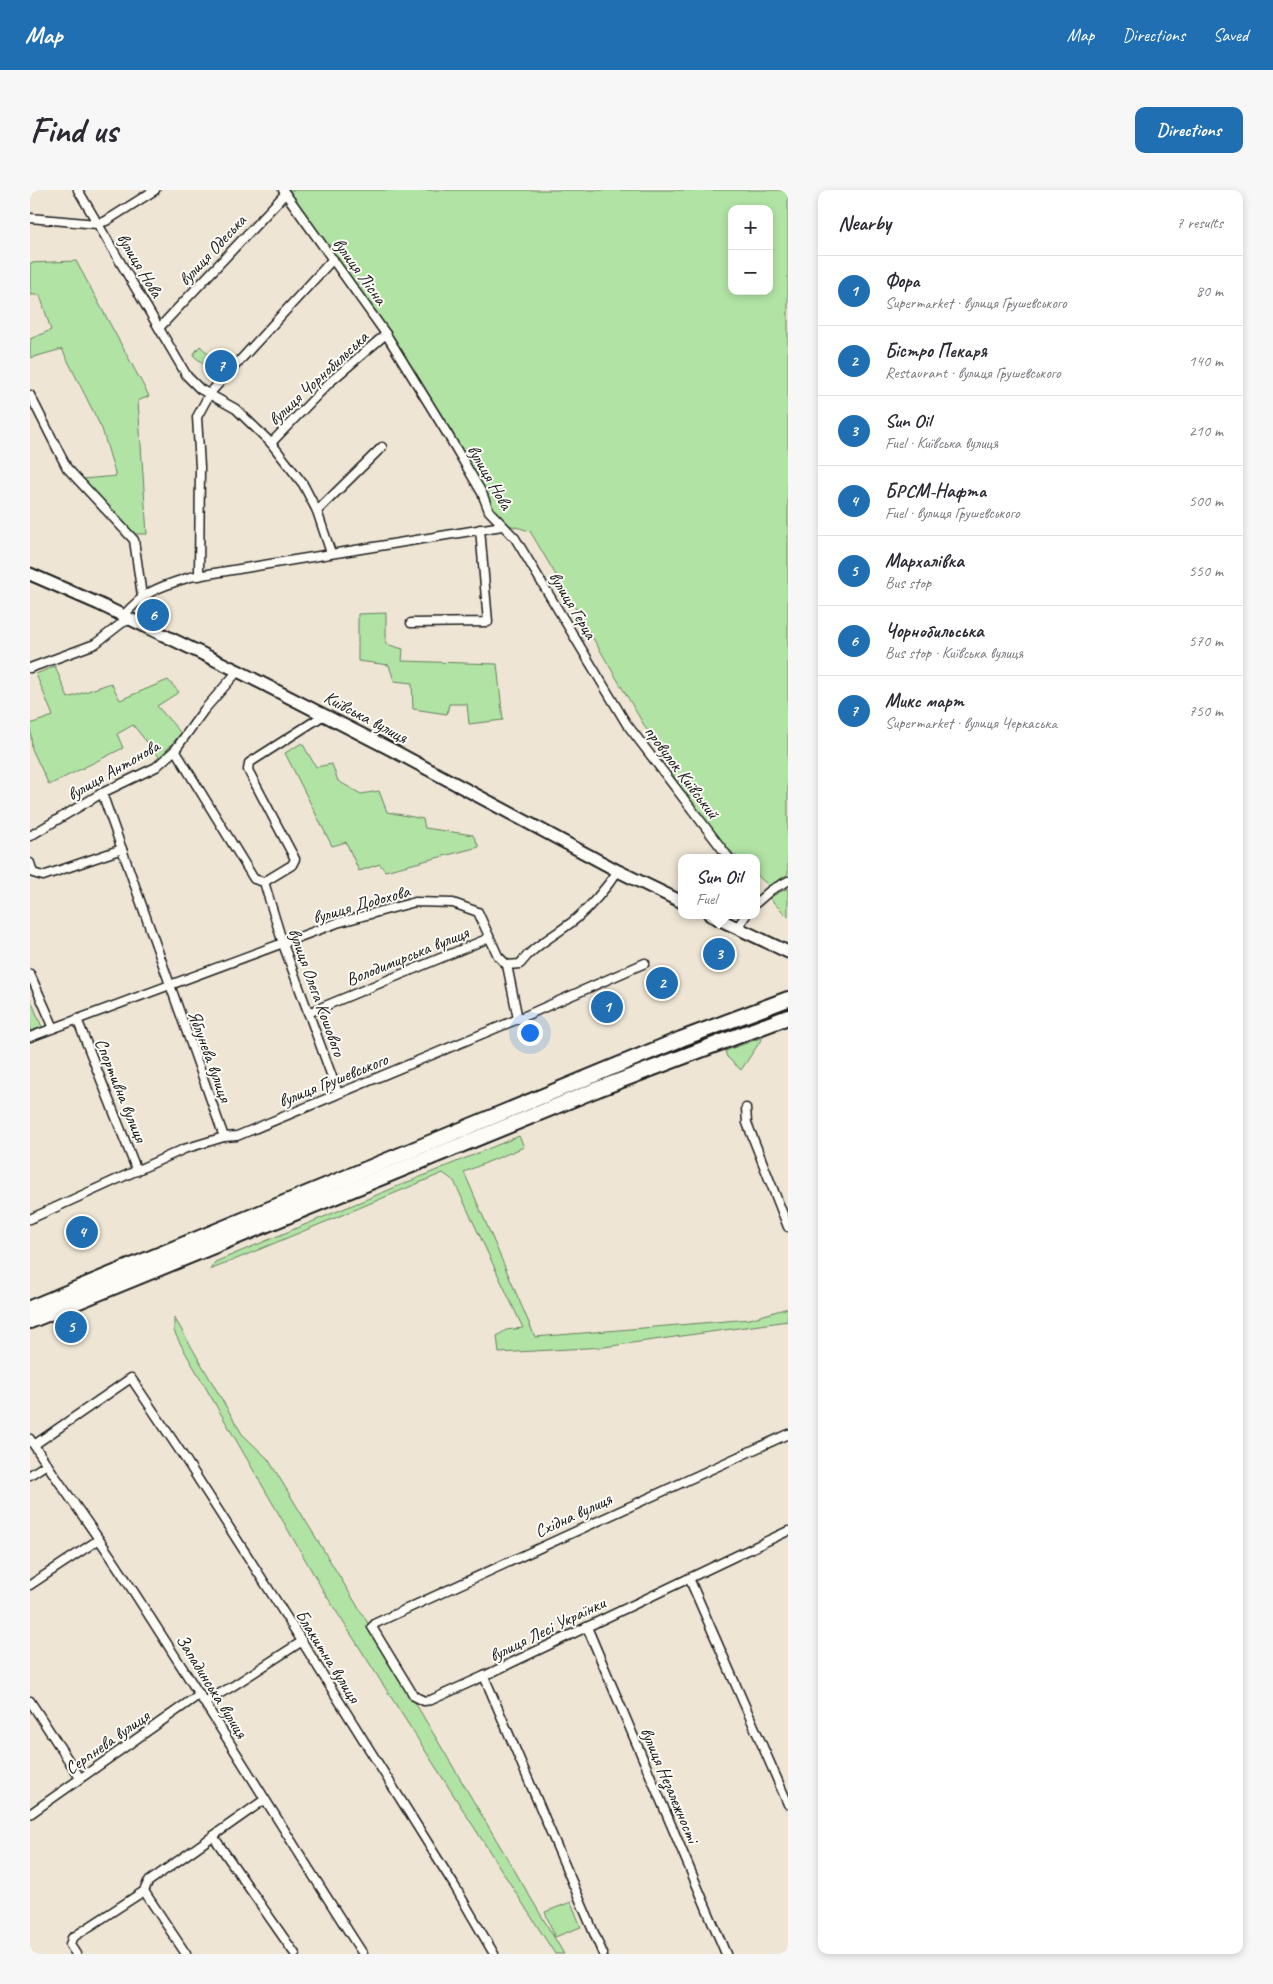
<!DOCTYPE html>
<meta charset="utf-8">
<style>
:root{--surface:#fff;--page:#f7f7f7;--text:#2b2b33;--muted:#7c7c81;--line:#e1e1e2;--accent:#1f6fb2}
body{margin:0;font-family:Caveat,sans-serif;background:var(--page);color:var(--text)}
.controls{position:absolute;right:15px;top:15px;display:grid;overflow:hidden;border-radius:10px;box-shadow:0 2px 8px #0003}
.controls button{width:45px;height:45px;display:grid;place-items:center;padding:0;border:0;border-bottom:1px solid var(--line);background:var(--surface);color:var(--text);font:25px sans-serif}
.you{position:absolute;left:499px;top:842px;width:18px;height:18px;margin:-12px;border:4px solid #fff;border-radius:50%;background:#1a73e8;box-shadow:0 0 0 8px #1a73e833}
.badge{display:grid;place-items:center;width:32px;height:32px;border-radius:50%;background:var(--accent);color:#fff;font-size:16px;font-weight:700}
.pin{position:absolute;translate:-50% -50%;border:2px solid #fff;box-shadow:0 1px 5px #0006}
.popup{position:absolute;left:648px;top:664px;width:82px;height:65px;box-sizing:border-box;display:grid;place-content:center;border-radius:10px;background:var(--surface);filter:drop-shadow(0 1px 4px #0005);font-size:16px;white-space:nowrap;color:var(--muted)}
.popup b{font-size:19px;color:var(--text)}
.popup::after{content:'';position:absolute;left:50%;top:100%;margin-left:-10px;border:10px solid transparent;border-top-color:var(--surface)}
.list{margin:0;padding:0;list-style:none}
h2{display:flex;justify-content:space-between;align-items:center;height:65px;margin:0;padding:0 20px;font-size:21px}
h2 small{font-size:16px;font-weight:400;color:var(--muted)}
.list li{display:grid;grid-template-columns:32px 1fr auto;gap:15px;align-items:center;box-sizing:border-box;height:70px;padding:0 20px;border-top:1px solid var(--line)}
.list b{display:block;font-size:19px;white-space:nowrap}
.list p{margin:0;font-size:16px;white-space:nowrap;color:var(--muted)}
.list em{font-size:16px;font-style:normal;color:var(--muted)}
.map{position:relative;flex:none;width:758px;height:1764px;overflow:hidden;border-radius:10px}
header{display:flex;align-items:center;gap:30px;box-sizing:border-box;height:70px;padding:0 25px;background:var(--accent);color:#fff}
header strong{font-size:24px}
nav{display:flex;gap:28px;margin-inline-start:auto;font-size:18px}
.intro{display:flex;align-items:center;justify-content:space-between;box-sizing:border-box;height:120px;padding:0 30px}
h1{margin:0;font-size:35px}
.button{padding:12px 22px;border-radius:10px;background:var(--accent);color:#fff;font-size:18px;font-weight:700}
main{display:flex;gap:30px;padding:0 30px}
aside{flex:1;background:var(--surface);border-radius:10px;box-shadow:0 2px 8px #0003}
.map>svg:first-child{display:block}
.green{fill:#b1e3a4;stroke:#668060;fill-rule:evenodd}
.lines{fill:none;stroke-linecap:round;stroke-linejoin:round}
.street-casing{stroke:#1c1c1c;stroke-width:11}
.secondary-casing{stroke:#1c1c1c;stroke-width:15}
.highway-casing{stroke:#1c1c1c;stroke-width:18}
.street{stroke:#fdfcf7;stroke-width:8}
.secondary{stroke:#fdfcf7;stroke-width:11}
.highway{stroke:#fdfcf7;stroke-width:14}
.labels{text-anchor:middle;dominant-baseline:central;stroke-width:4;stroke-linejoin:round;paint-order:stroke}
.street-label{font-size:18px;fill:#1c1c1c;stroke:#fdfcf7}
</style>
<header>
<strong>Map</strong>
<nav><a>Map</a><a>Directions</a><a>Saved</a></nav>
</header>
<div class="intro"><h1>Find us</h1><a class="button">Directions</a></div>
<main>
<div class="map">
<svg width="758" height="1764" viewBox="0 0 758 1764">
<rect width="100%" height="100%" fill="#eee5d4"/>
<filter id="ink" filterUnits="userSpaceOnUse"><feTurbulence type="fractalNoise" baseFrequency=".02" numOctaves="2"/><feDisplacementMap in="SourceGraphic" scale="10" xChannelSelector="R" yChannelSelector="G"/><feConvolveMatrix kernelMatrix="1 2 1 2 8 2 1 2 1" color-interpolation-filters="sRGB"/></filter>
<g filter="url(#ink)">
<g class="green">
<path d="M258,0H758V684L739,696L727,685L726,668H708L696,657L651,598L500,341L475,334L459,321L438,275ZM702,19H739V101H702Z"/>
<polygon points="46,71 119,206 108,211 117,344 105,344 53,289 86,286 72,239 32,159 0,168 0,149 21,140 10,105 0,105 0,73"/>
<polygon points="170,156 184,169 177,177 163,165"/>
<polygon points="356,423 356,454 373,459 372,471 467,474 473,530 439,534 437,514 419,514 417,524 383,519 382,493 364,491 359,475 328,471 328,424"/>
<polygon points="25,476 38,508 81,493 90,510 138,490 149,502 127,516 151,543 130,568 103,535 87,544 93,558 19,595 2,559 0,534 23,526 6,484"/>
<polygon points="272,553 286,577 302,574 308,591 331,604 349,601 357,622 393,629 395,638 443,645 449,657 355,681 350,674 329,681 316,652 302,656 255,563"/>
<polygon points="758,698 758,727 739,708"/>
<polygon points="0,808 12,837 0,841"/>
<polygon points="733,847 711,880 697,867 695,861"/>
<polygon points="489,946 494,957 434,982 505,1147 720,1129 758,1118 758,1131 574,1157 469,1163 467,1146 476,1140 493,1138 424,991 413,983 180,1080 185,1072"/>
<polygon points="144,1127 212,1244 238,1269 342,1440 534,1764 525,1764 294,1402 151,1155 144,1141"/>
<polygon points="541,1712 551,1737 525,1747 515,1722"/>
</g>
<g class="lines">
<defs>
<g id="street">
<polyline points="48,0 157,186 170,199 206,219 241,253 273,294 287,321 301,363"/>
<polyline points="253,0 356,144 418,245 452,303 459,321 485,348 596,533 699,668"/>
<polyline points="0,28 67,34 76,31 125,0"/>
<polyline points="130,137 255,4"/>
<polyline points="0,205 37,278 104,350 112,406"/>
<polyline points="241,253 300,192 356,144"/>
<polyline points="287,321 352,257"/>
<polyline points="169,386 170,277 167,227 180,203 303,69"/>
<path d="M93,426C116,400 129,397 160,387L472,336"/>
<polyline points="381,433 458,432 450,339"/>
<polyline points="0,478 65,454 92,433 102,429"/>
<polyline points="145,560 224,689 234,692 253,754 308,903"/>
<polyline points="72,603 194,947"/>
<polyline points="0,646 72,603 126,577 145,560 174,520 208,481"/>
<polyline points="0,673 3,683 13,686 92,659"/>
<polyline points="234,692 262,675 265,669 218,580 219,573 294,525"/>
<polyline points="726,713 741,700 758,691"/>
<polyline points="707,738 716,725"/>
<polyline points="477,775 488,829"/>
<polyline points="0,784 24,838"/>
<polyline points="278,823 459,748"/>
<polyline points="47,829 107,981"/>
<path d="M0,847L307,733L385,712L423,713L448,722L468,766L477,775L490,774C505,754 528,744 547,728C563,714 576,698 588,681"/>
<polyline points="716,918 717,933 758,1037"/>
<polyline points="0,1029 154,959 194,947 207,946 488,829 615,773"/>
<path d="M0,1249C32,1298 67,1344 98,1393C178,1516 254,1641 333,1764"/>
<polyline points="4,1255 101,1188 156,1270 268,1445 424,1695 464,1764"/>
<polyline points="0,1285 17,1274"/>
<polyline points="659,1388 758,1614"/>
<polyline points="0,1395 68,1350"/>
<polyline points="557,1437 696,1764"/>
<polyline points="454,1486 401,1510 394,1511 384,1506 342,1437 346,1433 758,1244"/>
<polyline points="0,1511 50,1588"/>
<polyline points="175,1512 203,1496 271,1452"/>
<polyline points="0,1624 170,1504"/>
<polyline points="183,1646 265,1764"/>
<polyline points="114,1701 156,1764"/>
<polyline points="46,1764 40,1755 42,1748 114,1701 118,1692 234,1610"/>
<polyline points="573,1764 454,1486 758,1341"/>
</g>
<g id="secondary">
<polyline points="0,384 69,414 208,481 366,562 588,681 652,712"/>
<polyline points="680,725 758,762"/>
</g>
<g id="highway">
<polyline points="0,1118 651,849 758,809"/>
<polyline points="0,1131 568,899 758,827"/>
</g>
</defs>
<use href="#street" class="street-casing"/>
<use href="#secondary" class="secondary-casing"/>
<use href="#highway" class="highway-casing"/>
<use href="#street" class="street"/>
<use href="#secondary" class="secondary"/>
<use href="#highway" class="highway"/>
</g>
</g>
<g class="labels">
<g class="street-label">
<text transform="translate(182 60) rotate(-47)">вулиця Одеська</text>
<text transform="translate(110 75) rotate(59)">вулиця Нова</text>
<text transform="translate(330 81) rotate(54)">вулиця Лісна</text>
<text transform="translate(288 188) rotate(-43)">вулиця Чорнобильська</text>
<text transform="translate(460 287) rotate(60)">вулиця Нова</text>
<text transform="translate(543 415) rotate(59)">вулиця Герца</text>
<text transform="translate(336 527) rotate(28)">Київська вулиця</text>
<text transform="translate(83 580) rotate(-30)">вулиця Антонова</text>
<text transform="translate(652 582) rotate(53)">провулок Київський</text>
<text transform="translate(331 714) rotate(-16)">вулиця Додохова</text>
<text transform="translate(377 766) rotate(-22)">Володимирська вулиця</text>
<text transform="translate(287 802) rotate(70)">вулиця Олега Кошового</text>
<text transform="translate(180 866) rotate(70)">Яблунева вулиця</text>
<text transform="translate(303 890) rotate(-22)">вулиця Грушевського</text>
<text transform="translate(91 900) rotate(68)">Спортивна вулиця</text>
<text transform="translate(543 1325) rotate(-25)">Східна вулиця</text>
<text transform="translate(517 1439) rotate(-26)">вулиця Лесі Українки</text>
<text transform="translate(298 1466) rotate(58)">Блакитна вулиця</text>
<text transform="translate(182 1496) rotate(58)">Западинська вулиця</text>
<text transform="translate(77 1552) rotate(-35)">Серпнева вулиця</text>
<text transform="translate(640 1595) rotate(67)">вулиця Незалежності</text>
</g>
</g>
</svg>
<div class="controls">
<button>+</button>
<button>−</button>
</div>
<div class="you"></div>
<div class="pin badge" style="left:577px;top:817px">1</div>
<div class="pin badge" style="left:632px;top:793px">2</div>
<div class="pin badge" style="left:689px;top:764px">3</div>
<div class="popup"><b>Sun Oil</b>Fuel</div>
<div class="pin badge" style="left:52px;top:1042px">4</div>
<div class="pin badge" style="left:41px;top:1137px">5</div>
<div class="pin badge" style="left:123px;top:425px">6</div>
<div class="pin badge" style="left:191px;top:176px">7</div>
</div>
<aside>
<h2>Nearby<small>7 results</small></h2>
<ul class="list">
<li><span class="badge">1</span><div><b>Фора</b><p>Supermarket · вулиця Грушевського</p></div><em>80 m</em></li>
<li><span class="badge">2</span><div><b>Бістро Пекаря</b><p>Restaurant · вулиця Грушевського</p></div><em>140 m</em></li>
<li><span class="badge">3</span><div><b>Sun Oil</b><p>Fuel · Київська вулиця</p></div><em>210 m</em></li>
<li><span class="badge">4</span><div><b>БРСМ-Нафта</b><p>Fuel · вулиця Грушевського</p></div><em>500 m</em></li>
<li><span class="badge">5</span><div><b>Мархалівка</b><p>Bus stop</p></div><em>550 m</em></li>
<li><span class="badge">6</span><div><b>Чорнобильська</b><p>Bus stop · Київська вулиця</p></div><em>570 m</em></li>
<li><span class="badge">7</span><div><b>Микс март</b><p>Supermarket · вулиця Черкаська</p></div><em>750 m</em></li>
</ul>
</aside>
</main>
